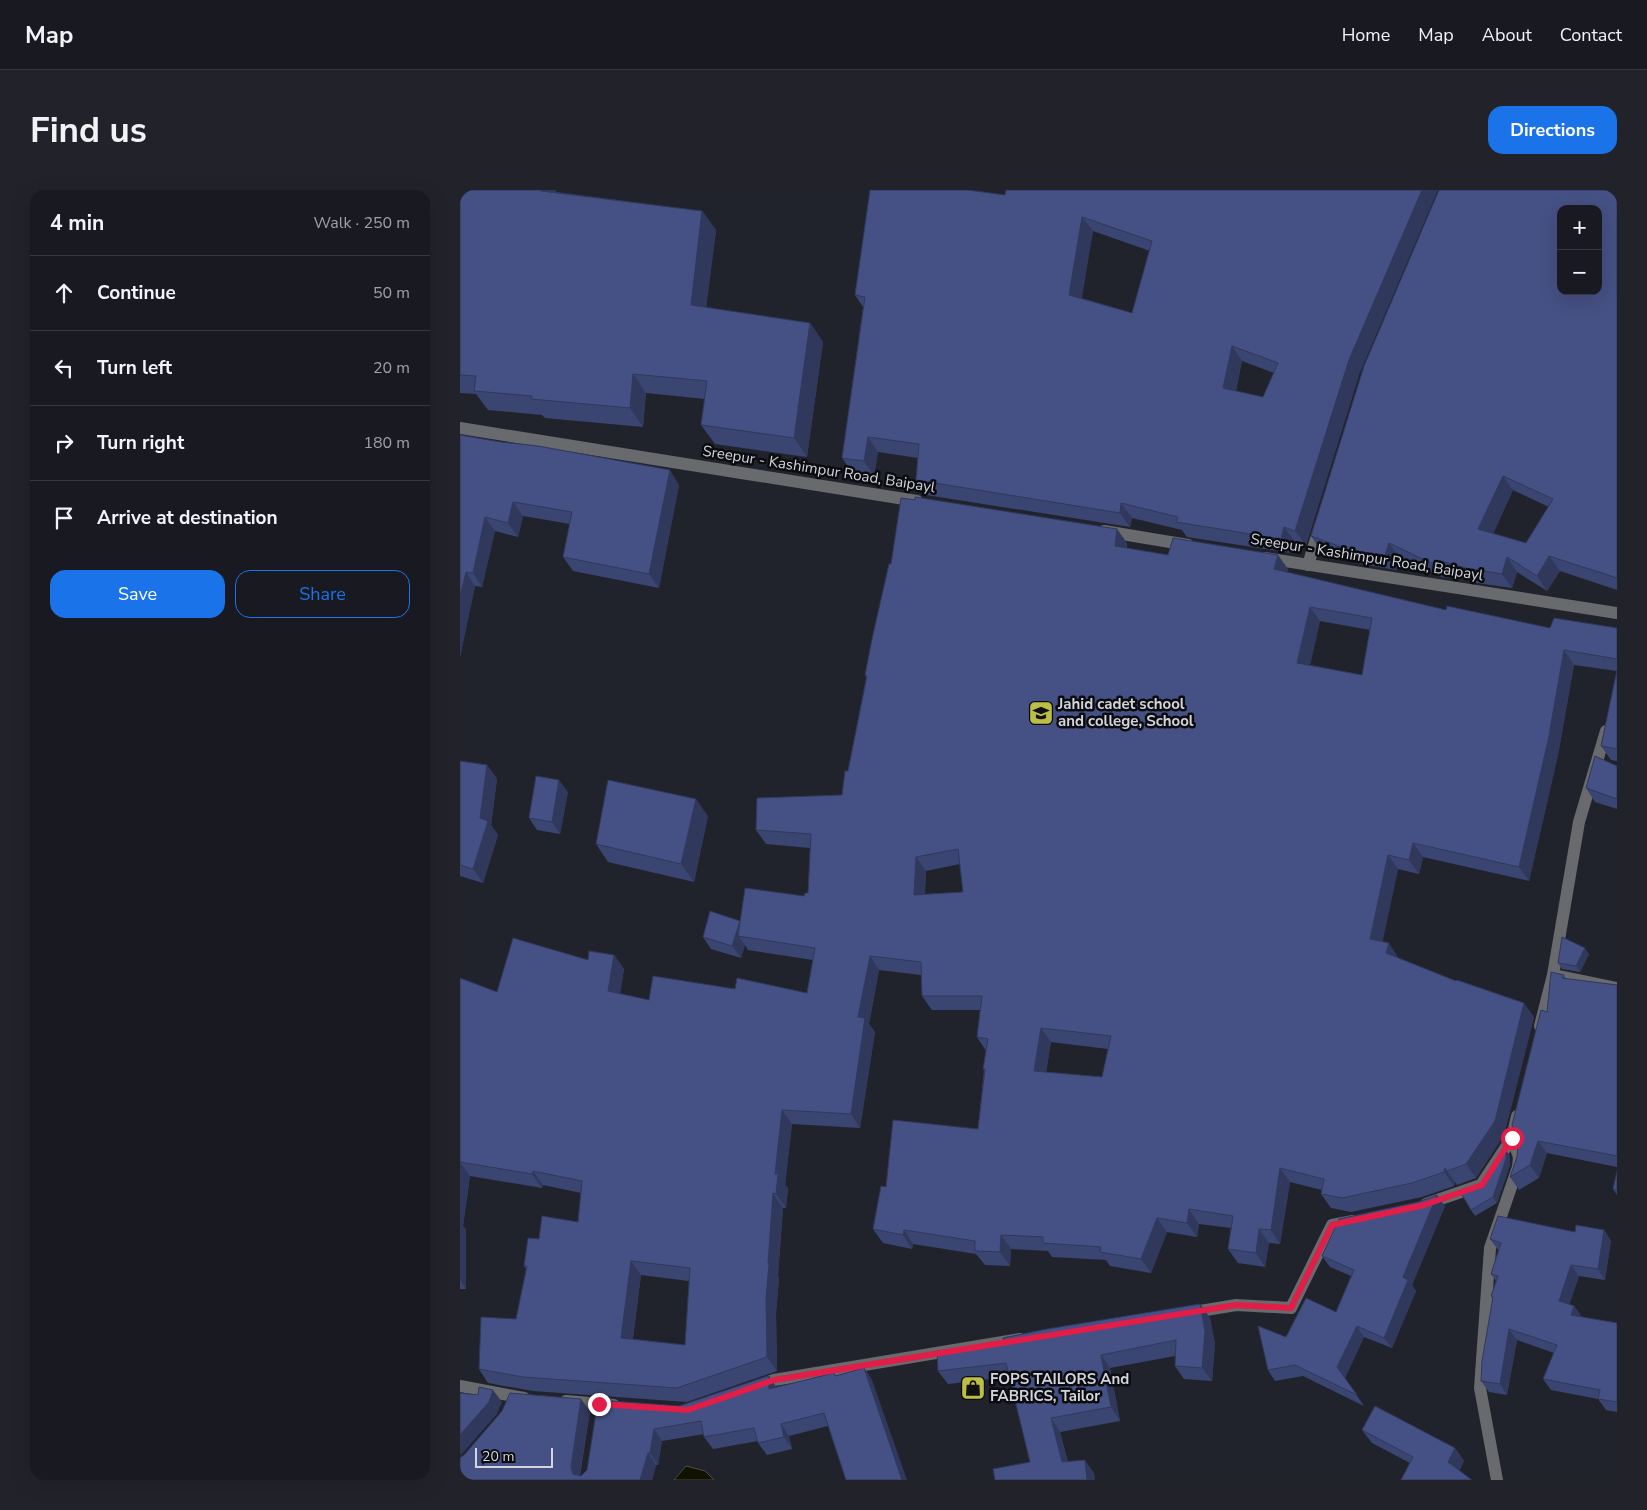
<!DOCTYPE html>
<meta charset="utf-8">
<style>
:root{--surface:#191a21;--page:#22232a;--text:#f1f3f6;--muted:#9fa1a5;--line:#37383f;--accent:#1a73e8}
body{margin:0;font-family:"Nunito Sans",sans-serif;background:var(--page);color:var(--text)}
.controls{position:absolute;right:15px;top:15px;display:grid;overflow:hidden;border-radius:10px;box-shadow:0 5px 20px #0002}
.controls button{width:45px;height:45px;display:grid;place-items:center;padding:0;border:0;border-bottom:1px solid var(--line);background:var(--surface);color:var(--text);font:25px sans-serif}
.scale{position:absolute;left:15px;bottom:12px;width:78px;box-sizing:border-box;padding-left:5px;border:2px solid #d4d5dc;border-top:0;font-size:14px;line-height:18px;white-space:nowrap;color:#d4d5dc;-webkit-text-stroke:4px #0b0c10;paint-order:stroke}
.stop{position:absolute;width:15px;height:15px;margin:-11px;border:4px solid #e11d48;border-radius:50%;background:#fff}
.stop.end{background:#e11d48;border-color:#fff;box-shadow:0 1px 5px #0008}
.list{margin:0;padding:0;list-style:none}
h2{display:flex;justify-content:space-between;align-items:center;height:65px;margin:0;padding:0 20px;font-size:21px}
h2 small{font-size:16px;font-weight:400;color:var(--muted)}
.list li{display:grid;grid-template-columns:32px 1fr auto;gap:15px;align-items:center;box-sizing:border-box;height:75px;padding:0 20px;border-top:1px solid var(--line)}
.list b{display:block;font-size:19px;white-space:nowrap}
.list em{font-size:16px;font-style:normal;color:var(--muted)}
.actions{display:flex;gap:10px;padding:15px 20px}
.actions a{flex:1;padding:11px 0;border:1px solid var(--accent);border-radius:15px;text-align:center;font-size:18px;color:var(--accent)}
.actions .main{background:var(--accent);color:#fff}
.icon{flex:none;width:28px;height:28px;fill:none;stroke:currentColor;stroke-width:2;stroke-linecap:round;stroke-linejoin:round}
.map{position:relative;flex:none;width:1157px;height:1290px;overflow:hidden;border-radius:15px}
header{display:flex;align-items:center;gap:30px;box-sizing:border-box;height:70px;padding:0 25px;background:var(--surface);border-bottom:1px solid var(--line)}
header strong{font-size:24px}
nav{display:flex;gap:28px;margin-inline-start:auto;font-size:18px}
.intro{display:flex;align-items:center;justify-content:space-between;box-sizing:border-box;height:120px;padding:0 30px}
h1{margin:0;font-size:35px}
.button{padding:12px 22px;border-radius:15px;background:var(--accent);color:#fff;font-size:18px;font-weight:700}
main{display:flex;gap:30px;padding:0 30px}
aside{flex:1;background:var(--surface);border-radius:15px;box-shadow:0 5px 20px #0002}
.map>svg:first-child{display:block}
.water{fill:#111201;stroke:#4c4c43}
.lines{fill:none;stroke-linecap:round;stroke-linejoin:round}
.minor{stroke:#686a6e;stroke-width:12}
.wall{fill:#3b4572;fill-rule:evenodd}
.shaded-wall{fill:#30385c}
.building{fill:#455084;stroke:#30385c;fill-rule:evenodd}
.route{stroke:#e11d48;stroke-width:6}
.labels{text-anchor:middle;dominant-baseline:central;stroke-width:5;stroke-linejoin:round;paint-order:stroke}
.street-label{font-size:15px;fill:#d4d5dc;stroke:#0b0c10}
.poi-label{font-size:15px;font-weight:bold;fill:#d4d5dc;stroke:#0b0c10;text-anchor:start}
</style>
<header>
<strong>Map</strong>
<nav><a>Home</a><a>Map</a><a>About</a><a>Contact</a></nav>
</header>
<div class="intro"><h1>Find us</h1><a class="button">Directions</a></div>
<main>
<aside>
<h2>4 min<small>Walk · 250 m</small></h2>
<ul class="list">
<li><svg class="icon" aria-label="ahead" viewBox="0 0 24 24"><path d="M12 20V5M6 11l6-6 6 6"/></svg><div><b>Continue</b></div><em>50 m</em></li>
<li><svg class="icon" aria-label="left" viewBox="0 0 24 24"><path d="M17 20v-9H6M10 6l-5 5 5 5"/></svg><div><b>Turn left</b></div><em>20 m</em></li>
<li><svg class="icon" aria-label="right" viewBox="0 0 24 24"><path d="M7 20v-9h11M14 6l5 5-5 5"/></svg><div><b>Turn right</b></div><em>180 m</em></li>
<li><svg class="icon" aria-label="arrive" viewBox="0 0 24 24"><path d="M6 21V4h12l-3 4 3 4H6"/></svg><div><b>Arrive at destination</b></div></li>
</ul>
<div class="actions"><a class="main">Save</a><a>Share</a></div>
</aside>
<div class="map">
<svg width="1157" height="1290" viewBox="0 0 1157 1290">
<rect width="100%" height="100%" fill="#21232c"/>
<polygon class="water" points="226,1276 245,1281 254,1290 214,1290"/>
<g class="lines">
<g class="minor">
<polyline points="0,238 457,311"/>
<polyline points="644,341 728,355"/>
<polyline points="805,368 1157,423"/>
<polyline points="848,375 860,336"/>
<polyline points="1093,785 1157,798"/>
<polyline points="1080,836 1093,785 1119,632 1146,541"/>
<polyline points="966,1014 1021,995 1052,948 1057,926"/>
<polyline points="728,1123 776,1115 831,1118 872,1035 893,1031"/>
<polyline points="0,1196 64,1208"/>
<polyline points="297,1196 314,1190 560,1149"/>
<polyline points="106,1211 154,1215"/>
<polyline points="1037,1290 1020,1198 1030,1058 1058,977 1059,967 1052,948"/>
</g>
</g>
<g class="wall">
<polygon points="0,0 96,2 242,21 256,40 246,118 350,133 363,152 347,267 255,254 241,235 245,209 186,203 183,237 85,228 82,225 28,220 16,204 0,203"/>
<path d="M1157,0V400L1100,381L1087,401L1057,382L1052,398L1017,393L991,385L989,388L982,387L940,368L936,380L901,374L861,361L851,346ZM1053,300L1089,317L1066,353L1033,344Z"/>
<path d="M675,1L899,185L846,355L835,352L832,363L727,347L722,340L672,328L670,337L466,305L456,290L458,268L418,262L414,286L392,282L382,268L403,117L395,105L545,5ZM633,41L690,61L672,123L621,108ZM782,171L814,183L803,207L776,201Z"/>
<polygon points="0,245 219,295 199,398 113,381 103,367 110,334 63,326 58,347 35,341 22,397 15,396 0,467"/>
<path d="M667,353V358L708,365L828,379L827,382L986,420L1090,438H1157V571L1151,570L1141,556L1157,481L1114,475L1098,565L1069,691L963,667L959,684L938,679L922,752L938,768L1074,827L1044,945L1016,988L997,995L995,992L994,996L962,1007L891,1022L871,1018L861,1004L862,1000L830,992L820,1054L809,1053L805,1077L778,1073L768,1059L771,1038L739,1034L737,1047L707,1042L691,1083L650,1076L646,1070L592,1067L588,1061L551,1059L550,1076L525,1075L516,1064L453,1054L452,1059L423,1053L413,1039L426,997L518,939L524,880L523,879L526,861L517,847L520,820H472L462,806L461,785L419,780L409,834L415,842L400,938L332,934L325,995L328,998L326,1018H323L318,1086L319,1088L316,1123L317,1181L227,1212L73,1201L28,1193L19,1179L56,1129L66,1079L64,1076L79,1049L118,1032L121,1003L83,995L82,998L10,986L3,1036L6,1040V1099H0V788L37,802L128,770L154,765L164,779L160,804L189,810L275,799L347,803L353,770L288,760L285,755L281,768L251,759L243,747L280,731L344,706L348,703L350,658L306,654L296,640L382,605L388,581L406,488L405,485L431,374ZM860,431L910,440L902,485L850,475ZM500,674L503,702L465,704L466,681ZM591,852L648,859L642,887L586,882ZM181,1085L229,1091L225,1155L173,1149Z"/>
<polygon points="0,571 27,575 37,589 31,635 38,645 23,693 0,686"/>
<polygon points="1157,576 1157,619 1135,612 1126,598"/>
<polygon points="108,602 100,644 77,640 69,628"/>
<polygon points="248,626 234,692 148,672 136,654"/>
<polygon points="1129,764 1120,782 1102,779 1098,773"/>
<polygon points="1104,785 1106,789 1157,795 1157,977 1087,963 1079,988 1059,1000 1050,987 1057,967 1087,822"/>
<polygon points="1050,966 1050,975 1037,1013 1015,1026 1011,1020 1023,994"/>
<polygon points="1157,981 1157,1005 1153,999"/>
<polygon points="985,1016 952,1095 956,1101 932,1158 904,1147 885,1188 904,1216 843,1186 815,1191 808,1180 826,1147 876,1122 891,1086 870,1077 862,1066"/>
<polygon points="1144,1040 1151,1051 1145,1090 1119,1086 1109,1114 1114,1116 1122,1127 1157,1133 1157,1222 1146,1220 1138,1209 1091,1200 1083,1189 1094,1163 1057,1150 1047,1205 1029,1202 1021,1191 1033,1109 1031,1106 1036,1091 1031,1084 1039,1061 1030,1049"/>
<polygon points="740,1114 750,1128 755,1154 752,1191 724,1189 715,1176 715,1166 650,1178 660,1231 600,1242 608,1272 634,1283 635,1290 535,1290 570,1272 549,1187 488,1194 478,1181 544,1153"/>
<polygon points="404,1178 412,1190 368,1236 329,1246 332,1259 307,1265 298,1253 298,1251 253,1259 244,1247 244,1244 202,1251 198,1275 196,1275 192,1290 0,1290 130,1221 120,1286 121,1286 219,1216 317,1197 374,1183 376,1186"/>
<polygon points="902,1240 995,1258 1004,1271 999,1281 950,1273 912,1253"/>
</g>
<g class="shaded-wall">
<polygon points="81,0 96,0 95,20"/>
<polygon points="962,0 978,0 899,185 846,355 835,341 889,170"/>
<polygon points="242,21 256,40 244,134 231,115"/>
<polygon points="622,27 633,41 620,120 609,105"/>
<polygon points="350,133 363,152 347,267 334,248"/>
<polygon points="772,156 782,171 773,213 763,198"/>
<polygon points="173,184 186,203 183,237 170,218"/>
<polygon points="408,247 418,262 414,286 404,271"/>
<polygon points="210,280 219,295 199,398 189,384"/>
<polygon points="1043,286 1053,300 1028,354 1018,339"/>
<polygon points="53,312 63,326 58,347 48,333"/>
<polygon points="661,313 672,328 670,337 660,323"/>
<polygon points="25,327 35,341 22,397 13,383"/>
<polygon points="824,337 835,352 832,363 821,349"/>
<polygon points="657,339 667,353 664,371 655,356"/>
<polygon points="929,353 940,368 936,380 925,365"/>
<polygon points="818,365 828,379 824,393 814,379"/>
<polygon points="1089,366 1100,381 1087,401 1077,386"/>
<polygon points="1047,367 1057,382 1052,398 1042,384"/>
<polygon points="980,371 991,385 989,388 979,374"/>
<polygon points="6,382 15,396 0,467 0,407"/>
<polygon points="850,417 860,431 847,487 837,473"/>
<polygon points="1104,460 1114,475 1098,565 1069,691 1059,677"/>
<polygon points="27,575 37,589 31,635 38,645 23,693 13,679"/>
<polygon points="99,590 108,602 100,644 92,632"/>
<polygon points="236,609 248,626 234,692 221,674"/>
<polygon points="953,653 963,667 959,684 949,670"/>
<polygon points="928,665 938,679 920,764 910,749"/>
<polygon points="456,667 466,681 464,719 454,705"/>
<polygon points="280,731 288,743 278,746 285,755 281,768 272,756"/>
<polygon points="929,753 938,767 936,777 926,763"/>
<polygon points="1125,758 1129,764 1120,782 1116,776"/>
<polygon points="154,765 164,779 158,816 148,801"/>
<polygon points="410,766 419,780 409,834 415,842 400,938 391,924 398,827"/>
<polygon points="1064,813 1074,827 1044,945 1016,988 1006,974"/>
<polygon points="581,838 591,852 584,895 574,881"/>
<polygon points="322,920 332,934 325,995 328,998 326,1018 316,1004 315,984"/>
<polygon points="1078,951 1087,963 1079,988 1070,975"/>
<polygon points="1046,960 1050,966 1050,975 1037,1013 1033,1007"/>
<polygon points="0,972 10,986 3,1036 6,1040 6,1099 0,1090"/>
<polygon points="820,978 830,992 820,1054 811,1040"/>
<polygon points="985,978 995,992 994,996 984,982"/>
<polygon points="73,981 83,995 82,998 72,984"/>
<polygon points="313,1003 323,1018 318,1086 319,1088 316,1123 317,1181 307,1167 306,1109 308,1073"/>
<polygon points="977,1005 985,1016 952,1095 956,1101 932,1158 924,1148 943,1087"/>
<polygon points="729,1019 739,1034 737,1047 727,1033"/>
<polygon points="697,1028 707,1042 691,1083 681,1069"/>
<polygon points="799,1039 809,1053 805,1077 796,1063"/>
<polygon points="444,1040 453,1054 452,1059 443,1045"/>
<polygon points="1144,1040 1151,1051 1145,1090 1138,1079"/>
<polygon points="541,1045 551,1059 550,1076 540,1062"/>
<polygon points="171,1071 181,1085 171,1162 161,1148"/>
<polygon points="1111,1075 1119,1086 1107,1122 1099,1111"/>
<polygon points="740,1114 750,1128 755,1154 752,1191 742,1178"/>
<polygon points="1114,1116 1122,1127 1111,1125"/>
<polygon points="897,1136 904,1147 885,1188 877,1177"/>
<polygon points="1049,1139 1057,1150 1047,1205 1040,1194"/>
<polygon points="641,1165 650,1178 660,1231 651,1217"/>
<polygon points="404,1178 412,1190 447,1290 442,1290"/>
<polygon points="309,1186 317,1198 309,1199"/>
<polygon points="33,1200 42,1212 37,1224 1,1265 0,1263 0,1245"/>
<polygon points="121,1209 130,1221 119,1289 113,1284 111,1277"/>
<polygon points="591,1228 600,1242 611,1286 602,1272"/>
<polygon points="321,1234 329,1246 332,1259 324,1247"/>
<polygon points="194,1239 202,1251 198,1275 190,1263"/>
<polygon points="995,1258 1004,1271 997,1286 988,1272"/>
<polygon points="188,1263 196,1275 192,1290 180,1290"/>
<polygon points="625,1270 634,1283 635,1290 627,1290"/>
</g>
<g class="building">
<polygon points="0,0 81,0 81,1 242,21 231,115 350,133 334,248 241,235 247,191 173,184 170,218 71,209 72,206 14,201 16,186 0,185"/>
<path d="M410,0H508L545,5L546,0H962L889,170L835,341L824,337L821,349L716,332L718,327L661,313L660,323L456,290L459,254L408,247L404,271L382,268L405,107L395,105ZM622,27L692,51L672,123L609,105ZM772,156L818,173L803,207L763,198Z"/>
<path d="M979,0H1157V388L1089,366L1077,386L1047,367L1042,384L1006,378L980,371L979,374L971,373L929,353L925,365L890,360L851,346L904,176ZM1101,19H1138V101H1101ZM1043,286L1093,309L1066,353L1018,339Z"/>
<polygon points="0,245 41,252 78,256 210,280 189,384 103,367 112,322 53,312 48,333 25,327 13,383 6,382 0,407"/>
<path d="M455,307L657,339L655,356L708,365L713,348L818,365L814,379L986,420L987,416L1090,438L1094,428L1157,438V469L1104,460L1088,551L1059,677L953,653L949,670L928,665L910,749L929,753L926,763L996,791L997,790L1064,813L1035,931L1006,974L987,981L985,978L984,982L952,993L882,1008L861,1004L864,989L820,978L811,1040L799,1039L796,1063L768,1059L773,1026L729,1019L727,1033L697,1028L681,1069L640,1062L641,1057L583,1053V1047L541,1045L540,1062L515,1061V1051L444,1040L443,1045L413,1039L421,996L426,997L433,930L518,939L525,879H523L528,849L517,847L522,806H462L461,772L410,766L398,827L405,828L391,924L322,920L315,984H318L316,1004L313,1003L308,1073L309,1074L306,1109L307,1167L217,1198L63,1187L19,1179L21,1127L56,1129L67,1076H64L68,1048L79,1049L82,1026L118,1032L122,991L73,981L72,984L0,972V973V788L37,802L53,748L128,770L129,761L154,765L148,801L189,810L193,786L275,799L277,788L347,803L355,758L278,746L285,698L344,706L345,703H348L351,644L296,640L297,608L382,605L385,581H388L407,486L405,485L412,449L429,374H431L441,308L455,310ZM850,417L912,428L902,485L837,473ZM498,659L503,702L454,705L456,667ZM581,838L651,846L642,887L574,881ZM171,1071L230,1078L225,1155L161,1148Z"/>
<polygon points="1157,480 1157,559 1141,556"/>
<polygon points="1135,566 1157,576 1157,609 1126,598"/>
<polygon points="0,571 27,575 20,628 28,631 13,679 0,675"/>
<polygon points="76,586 99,590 92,632 69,628"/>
<polygon points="148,590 236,609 221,674 136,654"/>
<polygon points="250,721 280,731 272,756 243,747"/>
<polygon points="1102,747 1125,758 1116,776 1098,773"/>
<polygon points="1091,782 1104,785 1102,788 1157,795 1157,966 1078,951 1070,975 1050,987 1057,967 1058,955 1052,935 1081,820 1087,822"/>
<polygon points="1046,960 1046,969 1033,1007 1011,1020 1001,1003 1023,994"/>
<polygon points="1157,981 1157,1000 1153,999"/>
<polygon points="977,1005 943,1087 948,1090 924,1148 897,1136 877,1177 897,1205 835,1175 808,1180 798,1136 826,1147 846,1108 876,1122 894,1080 862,1066 879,1029 958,1012"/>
<polygon points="1038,1026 1115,1042 1116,1035 1144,1040 1138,1079 1111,1075 1099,1111 1114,1116 1111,1125 1157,1133 1157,1212 1138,1209 1140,1200 1083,1189 1097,1155 1049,1139 1040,1194 1021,1191 1022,1171 1033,1107 1031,1106 1038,1086 1031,1084 1041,1053 1030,1049"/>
<polygon points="740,1114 745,1141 742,1178 715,1176 716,1150 641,1165 651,1217 591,1228 602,1272 625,1270 627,1290 535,1290 533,1279 570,1272 546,1173 478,1181 477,1161 544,1153 543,1148 587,1139"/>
<polygon points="404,1178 442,1290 386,1290 364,1223 321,1234 324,1247 298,1253 294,1238 244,1247 241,1231 194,1239 190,1263 188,1263 180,1290 0,1290 0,1268 5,1264 42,1221 50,1203 121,1209 111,1277 113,1284 121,1286 127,1280 138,1210 219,1216 308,1186 309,1186 309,1199 374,1183 375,1186"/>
<polygon points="19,1197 33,1200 29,1212 0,1245 0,1203 18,1205"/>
<polygon points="915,1216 995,1258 988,1272 1012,1290 941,1290 953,1267 902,1240"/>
</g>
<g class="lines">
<polyline class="route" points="139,1214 228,1220 314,1190 776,1115 831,1118 872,1035 964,1015 1022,995 1052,948"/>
</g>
<defs>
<symbol id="school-square" viewBox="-11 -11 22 22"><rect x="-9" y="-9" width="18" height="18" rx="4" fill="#bcbf43" stroke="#0b0c10"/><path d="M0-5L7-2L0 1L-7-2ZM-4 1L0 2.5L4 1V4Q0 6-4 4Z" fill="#111"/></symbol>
<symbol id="shop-square" viewBox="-11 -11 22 22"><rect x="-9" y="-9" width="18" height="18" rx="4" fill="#bcbf43" stroke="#0b0c10"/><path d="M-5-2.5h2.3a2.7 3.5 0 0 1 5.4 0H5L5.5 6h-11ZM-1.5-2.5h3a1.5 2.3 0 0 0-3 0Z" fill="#111"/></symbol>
</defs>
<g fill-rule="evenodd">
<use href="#school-square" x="567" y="509" width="28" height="28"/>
<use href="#shop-square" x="499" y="1184" width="28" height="28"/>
</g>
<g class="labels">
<g class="street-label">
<text transform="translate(359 279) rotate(9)">Sreepur - Kashimpur Road, Baipayl</text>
<text transform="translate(907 367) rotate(9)">Sreepur - Kashimpur Road, Baipayl</text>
</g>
<g class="poi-label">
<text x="598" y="514">Jahid cadet school<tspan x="598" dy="17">and college, School</tspan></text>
<text x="530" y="1189">FOPS TAILORS And<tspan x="530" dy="17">FABRICS, Tailor</tspan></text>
</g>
</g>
</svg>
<div class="controls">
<button>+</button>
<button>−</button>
</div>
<div class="scale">20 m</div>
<div class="stop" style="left:1052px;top:948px"></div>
<div class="stop end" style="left:139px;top:1214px"></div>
</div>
</main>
